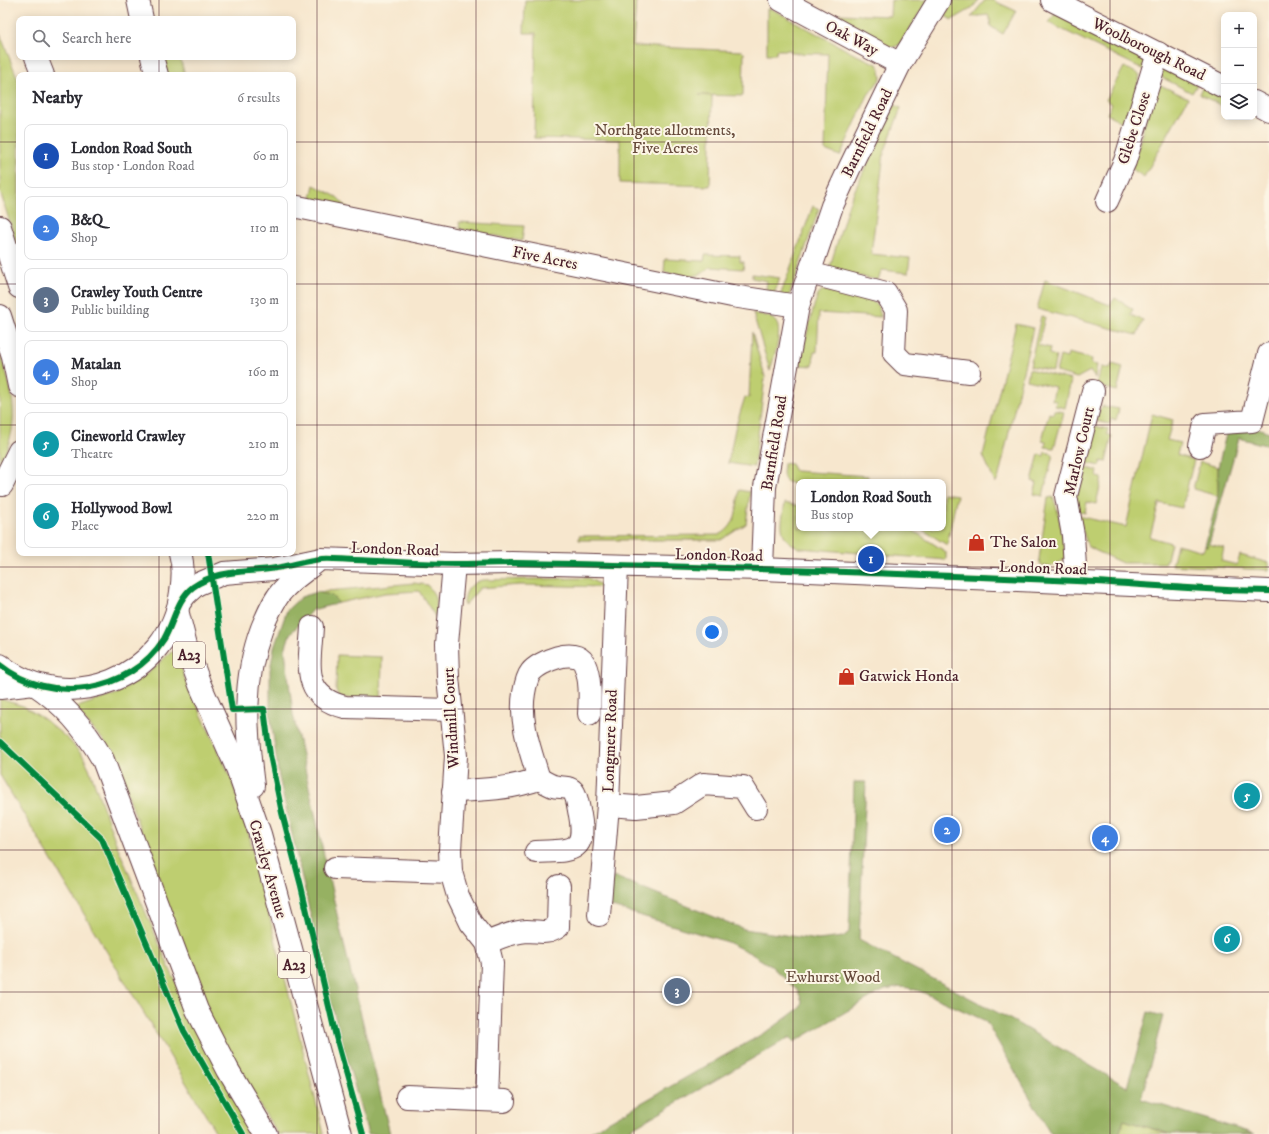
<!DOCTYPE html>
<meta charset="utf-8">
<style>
:root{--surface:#fff;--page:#f7f7f7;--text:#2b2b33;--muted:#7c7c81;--line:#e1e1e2;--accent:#c8321e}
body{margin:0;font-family:"IM FELL DW Pica",serif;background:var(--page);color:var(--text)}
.controls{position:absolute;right:12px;top:12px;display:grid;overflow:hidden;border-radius:8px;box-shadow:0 2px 10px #0003}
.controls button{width:36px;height:36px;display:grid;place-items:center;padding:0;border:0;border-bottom:1px solid var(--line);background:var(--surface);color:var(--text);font:20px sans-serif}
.you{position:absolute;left:712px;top:632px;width:14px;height:14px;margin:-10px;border:3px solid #fff;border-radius:50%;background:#1a73e8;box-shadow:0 0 0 6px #1a73e833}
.badge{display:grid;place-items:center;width:26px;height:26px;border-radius:50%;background:var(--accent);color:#fff;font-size:13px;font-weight:700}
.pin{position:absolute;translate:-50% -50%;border:2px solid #fff;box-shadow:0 1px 4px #0006}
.popup{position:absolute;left:796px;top:479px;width:150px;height:52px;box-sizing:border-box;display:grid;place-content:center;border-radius:8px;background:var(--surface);filter:drop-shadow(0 1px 3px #0005);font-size:13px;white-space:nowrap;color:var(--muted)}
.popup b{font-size:15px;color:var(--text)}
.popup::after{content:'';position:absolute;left:50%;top:100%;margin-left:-8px;border:8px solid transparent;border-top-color:var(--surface)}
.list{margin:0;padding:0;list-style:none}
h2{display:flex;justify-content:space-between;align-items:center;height:52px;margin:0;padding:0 16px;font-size:17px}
h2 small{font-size:13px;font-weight:400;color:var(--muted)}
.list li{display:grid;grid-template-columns:26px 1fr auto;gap:12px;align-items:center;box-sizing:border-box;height:64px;margin:0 8px 8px;padding:0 8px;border:1px solid var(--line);border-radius:8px}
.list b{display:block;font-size:15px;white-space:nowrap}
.list p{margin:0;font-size:13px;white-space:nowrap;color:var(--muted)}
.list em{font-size:13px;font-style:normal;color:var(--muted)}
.icon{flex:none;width:22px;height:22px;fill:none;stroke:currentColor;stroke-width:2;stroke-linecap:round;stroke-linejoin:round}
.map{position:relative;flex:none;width:1269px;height:1134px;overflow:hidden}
.search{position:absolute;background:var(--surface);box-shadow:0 2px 10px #0003;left:16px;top:16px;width:280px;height:44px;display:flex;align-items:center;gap:10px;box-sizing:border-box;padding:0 14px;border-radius:8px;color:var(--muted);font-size:15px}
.panel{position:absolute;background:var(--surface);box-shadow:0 2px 10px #0003;left:16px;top:72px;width:280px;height:484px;border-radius:8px}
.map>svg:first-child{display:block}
.green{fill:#bece70;stroke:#84764e}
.forest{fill:#96b162;stroke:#706846}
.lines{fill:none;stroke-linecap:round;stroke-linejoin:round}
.minor-casing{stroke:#643d43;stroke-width:24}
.major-casing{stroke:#643d43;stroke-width:24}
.minor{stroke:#fff;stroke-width:22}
.major{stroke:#fff;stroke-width:22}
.cycleway-casing{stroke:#fcf5e5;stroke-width:8}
.cycleway{stroke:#00873e;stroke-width:6}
.grid{fill:none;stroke:#4a1f2b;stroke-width:1;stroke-opacity:0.55}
.labels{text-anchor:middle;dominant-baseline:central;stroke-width:4;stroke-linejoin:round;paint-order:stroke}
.shield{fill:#fcf5e5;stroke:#7f5f63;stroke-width:1}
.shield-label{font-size:15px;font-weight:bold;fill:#4a1f2b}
.street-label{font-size:16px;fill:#4a1f2b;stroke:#fcf5e5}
.park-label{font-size:16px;fill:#674b3c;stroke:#fcf5e5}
.poi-label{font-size:16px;fill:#4a1f2b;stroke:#fcf5e5;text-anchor:start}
</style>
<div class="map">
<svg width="1269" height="1134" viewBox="0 0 1269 1134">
<rect width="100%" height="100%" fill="#fcf5e5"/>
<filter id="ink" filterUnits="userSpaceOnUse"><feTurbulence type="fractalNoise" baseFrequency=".025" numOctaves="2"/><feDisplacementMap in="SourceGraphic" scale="8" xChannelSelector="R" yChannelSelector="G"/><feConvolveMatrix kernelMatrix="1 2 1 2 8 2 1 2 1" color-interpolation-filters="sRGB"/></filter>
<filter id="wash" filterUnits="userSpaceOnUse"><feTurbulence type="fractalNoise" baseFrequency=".012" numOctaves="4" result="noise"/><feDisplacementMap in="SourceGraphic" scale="16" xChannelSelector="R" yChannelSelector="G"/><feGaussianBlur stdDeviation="0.9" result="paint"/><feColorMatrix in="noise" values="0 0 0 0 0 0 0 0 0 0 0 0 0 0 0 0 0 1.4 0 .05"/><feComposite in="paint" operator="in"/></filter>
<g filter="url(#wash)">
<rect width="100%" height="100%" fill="#f7e7ce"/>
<g class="green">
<polygon points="525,0 636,0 633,46 742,51 744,53 743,96 699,95 712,96 710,186 620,183 620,140 534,138 536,33 524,33"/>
<polygon points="891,0 929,0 899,45 891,48 835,20 839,14 890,16"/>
<polygon points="954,0 979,0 971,9 952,20 945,16"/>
<polygon points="985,0 992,0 1016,11 1003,34 990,26 991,21 988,15 971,17"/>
<polygon points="767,9 772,9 852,53 877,64 880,70 881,78 868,95 840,156 825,150 828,54 791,53 791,50 776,50 776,54 767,54"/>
<polygon points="1057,11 1146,58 1147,71 1049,23"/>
<polygon points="0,34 19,82 19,252 0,191"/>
<polygon points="163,58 180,58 185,75 167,75"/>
<polygon points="1163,66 1197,85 1192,93 1159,76"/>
<polygon points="1124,67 1140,75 1128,119 1124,123 1107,114 1112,104 1106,100"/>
<polygon points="1156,83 1188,98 1144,177 1132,169"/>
<polygon points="1202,87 1224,98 1224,107 1199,94"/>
<polygon points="894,105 901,108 884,153 871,254 910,258 908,273 882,270 878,280 829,270 849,203"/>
<polygon points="314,185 337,197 348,208 315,201 311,198"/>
<polygon points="813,206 819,209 787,302 779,299"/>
<polygon points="459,222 524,226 522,241 460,229"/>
<path d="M705,255L740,256V262H744L743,269L710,267C697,281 681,276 664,272L665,259L704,261Z"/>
<polygon points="752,274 780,278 773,297 765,297 767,281 752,278"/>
<polygon points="1045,280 1110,305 1115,298 1133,309 1130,315 1143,320 1137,335 1037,309"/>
<polygon points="823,290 872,301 878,306 881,317 819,313 817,352 814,352 813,366 799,365 814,306 818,294"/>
<path d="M753,313C760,315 769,315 774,320C785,328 773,359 770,371Z"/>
<polygon points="1041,316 1045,317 1038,345 1050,348 1049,354 1056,356 1053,371 1030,366"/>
<polygon points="1016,324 1033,328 998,480 995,483 983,455"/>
<polygon points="752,332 765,377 754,467 728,463 735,429 745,397 749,398"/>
<path d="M0,352C13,394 22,422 0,464Z"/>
<polygon points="1068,353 1092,359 1091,364 1097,365 1095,378 1090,371 1077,378 1056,372 1060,356 1067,358"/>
<polygon points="1112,364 1123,367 1117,391 1098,386 1097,384 1101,367 1110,369"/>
<polygon points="1029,369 1071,380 1065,408 1055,406 1056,401 1052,400 1055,387 1027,380"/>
<polygon points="1103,406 1119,409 1116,420 1111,419 1110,424 1096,421 1099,410"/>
<polygon points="1054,410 1064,412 1054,448 1045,447 1046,441 1042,440 1049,413 1053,414"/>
<polygon points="1152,414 1173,420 1167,440 1180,443 1177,455 1194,460 1182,508 1159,503 1150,537 1171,543 1166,563 1122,563 1088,547 1078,516 1126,527"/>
<polygon points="1095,426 1108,429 1107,434 1112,436 1106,462 1101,461 1100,466 1086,463"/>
<polygon points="1045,452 1053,454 1043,496 1034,494 1037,483 1032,481 1039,454 1044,456"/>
<polygon points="1200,462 1218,467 1218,496 1193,489"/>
<path d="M784,463L791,464L795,471L868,476L867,482H799V485C782,482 782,479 784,463Z"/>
<polygon points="1084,467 1098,471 1097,477 1102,478 1096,504 1087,502 1085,513 1077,511 1076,497"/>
<path d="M739,490L750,492L746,524L721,540H579V536L719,535C737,527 737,508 739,490Z"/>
<polygon points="943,493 957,495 947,545 920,528 943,528"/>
<path d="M1053,497L1058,512L1066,557C1059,565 1052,567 1041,566L1039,559L1048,498Z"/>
<path d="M785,503L799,506V528L869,530L870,528H909L946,552V560L799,548C777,537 781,525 785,503Z"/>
<polygon points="1177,544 1203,551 1205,546 1208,547 1209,544 1224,548 1221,561 1237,565 1240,555 1269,563 1269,570 1172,565"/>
<path d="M588,578L605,587L520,585L480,588L464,606C464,592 469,584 482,580Z"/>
<path d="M414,583L427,585C437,595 437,605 436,618L419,591L385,593L339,603L331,595L317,592Z"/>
<path d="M175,651L179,656L184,677L231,778L248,831L324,1134H278C254,1096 228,1057 210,1016C173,934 147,847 117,763L105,742L74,708L117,694L154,668L170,653Z"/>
<polygon points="337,655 382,657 381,701 339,697 336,690"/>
<polygon points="0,699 23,706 44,719 69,740 83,756 89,768 116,843 172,974 255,1134 217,1134 0,775"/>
<polygon points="1124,1120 1168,1134 1119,1134"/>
</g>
<g class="forest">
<polygon points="1249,425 1269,432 1269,446 1239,438 1208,547 1205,546 1218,496 1218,467 1228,426"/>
<polygon points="317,592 331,595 339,603 312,610 290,634 285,650 293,714 340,928 390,1134 368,1134 328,992 279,777 270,713 270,670 274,648 287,610 301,597"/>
<polygon points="854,782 866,782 859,940 1008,1018 1127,1087 1148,1012 1163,1016 1141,1099 1255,1134 1170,1134 1124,1120 1119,1134 1051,1134 986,1021 922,992 909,988 901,987 885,990 873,996 794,1042 790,1037 622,1134 587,1134 771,1029 801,1007 802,1001 798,991 771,966 750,953 727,942 609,906 613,876 744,929 818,940 843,937 849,932"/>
</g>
</g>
<g filter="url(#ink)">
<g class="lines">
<defs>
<g id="minor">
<polyline points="138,0 142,19"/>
<polyline points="781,0 900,64"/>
<polyline points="1052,0 1224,87"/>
<polyline points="36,57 43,75"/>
<polyline points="152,57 157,75"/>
<polyline points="1254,102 1269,110"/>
<polyline points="1107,201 1125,161 1158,53"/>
<polyline points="293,206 732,296 798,306"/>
<polyline points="809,273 886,293 896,310 894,353 905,364 969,372"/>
<polyline points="1200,446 1205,424 1252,421 1269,354"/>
<polyline points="454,564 447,644 448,677 456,756 450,850 451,872 458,896 471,923 487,943 492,963 487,1100"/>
<polyline points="762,569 765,487 798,306 832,206 850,167 900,64 939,0"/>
<polyline points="1076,582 1073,535 1066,496 1093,391"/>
<path d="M312,627C310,664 300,696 345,707L451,710"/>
<polyline points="0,688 34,684"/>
<path d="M453,791C484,790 509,789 539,779C531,752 519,722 524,693C525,687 527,677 531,672C539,662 575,646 584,663C591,678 590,698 589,714"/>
<polyline points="608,805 636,807 674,803 703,784 743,787 756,808"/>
<path d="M536,852C569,850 587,855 580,815C578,808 578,797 573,791C568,786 559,788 553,786C548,784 543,781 539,779"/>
<polyline points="335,868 451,872"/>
<polyline points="599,915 608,805 617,566"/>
<path d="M487,943C500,937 513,932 527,931C540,931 546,935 558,927L559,886"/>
<polyline points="407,1097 504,1101"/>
</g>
<g id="major">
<polyline points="0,227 19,287"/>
<polyline points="0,316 13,357 19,386"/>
<polyline points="2,485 19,451"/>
<polyline points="180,602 186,594 196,585 224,573 274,569 321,559 454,564 512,563 762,569 1269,591"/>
<polyline points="177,610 187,649 200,685 237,768 260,834 341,1134"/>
<path d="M0,665C67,718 170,678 181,592C183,579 184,566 180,553"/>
<path d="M34,684C63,703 86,730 103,760L197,1010L228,1070L266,1134"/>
<path d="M253,786C246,731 242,681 262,628C267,616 273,601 282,591C291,580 304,572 315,563"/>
</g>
</defs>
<use href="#minor" class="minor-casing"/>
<use href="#major" class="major-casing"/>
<use href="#minor" class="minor"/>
<use href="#major" class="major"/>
<defs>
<g id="cycleway">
<polyline points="208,553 232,710 264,709 270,755 282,813 301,886 336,1037 363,1134"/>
<path d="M0,665C50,705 129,694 164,639C174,622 177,599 193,587C218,569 247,573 276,568C291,566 307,560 322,559C333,558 344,560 355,560C389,561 422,564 455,564C475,564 495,563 515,563C702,566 889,573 1076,581C1140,584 1204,591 1269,591"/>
<polyline points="0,742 102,839 184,1031 243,1134"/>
</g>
</defs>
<use href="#cycleway" class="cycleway-casing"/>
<use href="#cycleway" class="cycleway"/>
</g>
</g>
<path class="grid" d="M159,0V19M317,0V1134M476,0V1134M634,0V1134M793,0V1134M952,0V1134M1110,0V1134M159,57V75M0,142H19M293,142H1269M0,284H19M293,284H1269M0,425H19M293,425H1269M159,553V1134M0,567H1269M0,709H1269M0,850H1269M0,992H1269"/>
<defs>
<symbol id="shop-bare" viewBox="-9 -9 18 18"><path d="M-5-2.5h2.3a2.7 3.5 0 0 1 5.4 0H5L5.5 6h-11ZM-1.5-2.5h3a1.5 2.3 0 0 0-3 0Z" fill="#c8321e" stroke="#fcf5e5" stroke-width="2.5" paint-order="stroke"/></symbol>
</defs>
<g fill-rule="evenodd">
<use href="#shop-bare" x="964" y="530" width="25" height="25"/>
<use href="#shop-bare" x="834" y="664" width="25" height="25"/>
</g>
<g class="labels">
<g class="shield">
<rect x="173" y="642" width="32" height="26" rx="3"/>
<rect x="278" y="952" width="32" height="26" rx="3"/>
</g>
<g class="shield-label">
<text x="189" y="655">A23</text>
<text x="294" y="965">A23</text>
</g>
<g class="street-label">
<text transform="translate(852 38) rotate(28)">Oak Way</text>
<text transform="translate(1149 49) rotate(26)">Woolborough Road</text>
<text transform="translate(1134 128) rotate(-72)">Glebe Close</text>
<text transform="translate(867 133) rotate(-64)">Barnfield Road</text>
<text transform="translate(545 258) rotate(11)">Five Acres</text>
<text transform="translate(774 443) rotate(-81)">Barnfield Road</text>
<text transform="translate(1079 451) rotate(-77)">Marlow Court</text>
<text transform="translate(395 549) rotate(2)">London Road</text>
<text transform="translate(719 555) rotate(1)">London Road</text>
<text transform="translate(1043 568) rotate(2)">London Road</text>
<text transform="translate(451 718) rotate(-93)">Windmill Court</text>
<text transform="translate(610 741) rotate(-88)">Longmere Road</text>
<text transform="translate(268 869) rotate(74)">Crawley Avenue</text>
</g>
<g class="park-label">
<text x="665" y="130">Northgate allotments,<tspan x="665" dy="18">Five Acres</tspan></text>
<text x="833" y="977">Ewhurst Wood</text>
</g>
<g class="poi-label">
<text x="990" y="542">The Salon</text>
<text x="859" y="676">Gatwick Honda</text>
</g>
</g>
</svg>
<div class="controls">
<button>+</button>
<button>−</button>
<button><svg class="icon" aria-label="layers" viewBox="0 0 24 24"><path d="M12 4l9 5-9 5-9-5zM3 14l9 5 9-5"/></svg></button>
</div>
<div class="you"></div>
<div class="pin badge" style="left:871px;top:559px;background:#1a4fb4">1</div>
<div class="popup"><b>London Road South</b>Bus stop</div>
<div class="pin badge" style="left:947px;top:830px;background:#3f7fe0">2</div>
<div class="pin badge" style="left:677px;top:991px;background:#5c6f8a">3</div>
<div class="pin badge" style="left:1105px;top:838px;background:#3f7fe0">4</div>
<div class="pin badge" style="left:1247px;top:796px;background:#0f9aa8">5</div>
<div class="pin badge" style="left:1227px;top:939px;background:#0f9aa8">6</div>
<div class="search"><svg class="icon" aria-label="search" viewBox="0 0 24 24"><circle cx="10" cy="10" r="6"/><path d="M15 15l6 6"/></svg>Search here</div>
<section class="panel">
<h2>Nearby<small>6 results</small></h2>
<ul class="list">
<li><span class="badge" style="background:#1a4fb4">1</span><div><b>London Road South</b><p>Bus stop · London Road</p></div><em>60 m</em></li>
<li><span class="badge" style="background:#3f7fe0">2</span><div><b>B&amp;Q</b><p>Shop</p></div><em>110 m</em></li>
<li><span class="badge" style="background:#5c6f8a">3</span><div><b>Crawley Youth Centre</b><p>Public building</p></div><em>130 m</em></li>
<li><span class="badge" style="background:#3f7fe0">4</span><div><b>Matalan</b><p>Shop</p></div><em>160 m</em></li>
<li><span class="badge" style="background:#0f9aa8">5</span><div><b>Cineworld Crawley</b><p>Theatre</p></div><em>210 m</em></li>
<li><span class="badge" style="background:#0f9aa8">6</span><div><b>Hollywood Bowl</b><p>Place</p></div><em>220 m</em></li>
</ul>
</section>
</div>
